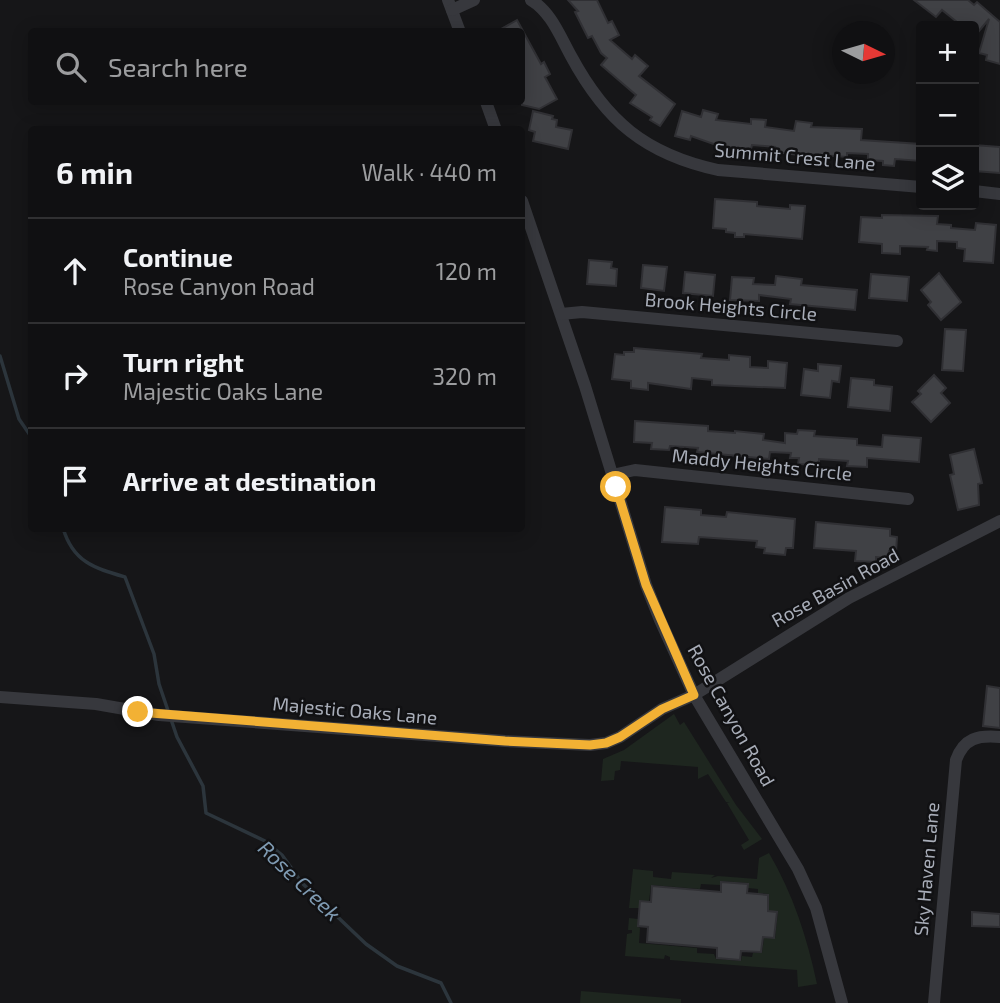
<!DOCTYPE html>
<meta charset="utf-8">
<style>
:root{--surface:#101012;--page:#19191b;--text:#f1f3f6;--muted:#9c9d9f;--line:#303032}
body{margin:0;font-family:"Exo 2",sans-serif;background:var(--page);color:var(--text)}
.controls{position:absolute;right:21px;top:21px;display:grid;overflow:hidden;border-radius:7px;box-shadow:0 4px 18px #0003}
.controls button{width:63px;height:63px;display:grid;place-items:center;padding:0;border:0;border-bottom:2px solid var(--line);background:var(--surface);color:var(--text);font:35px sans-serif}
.compass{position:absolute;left:832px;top:21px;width:63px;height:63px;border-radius:50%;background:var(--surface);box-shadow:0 4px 18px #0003;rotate:95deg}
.stop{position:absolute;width:21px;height:21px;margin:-16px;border:5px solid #f2b134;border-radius:50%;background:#fff}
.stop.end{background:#f2b134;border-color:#fff;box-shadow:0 2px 7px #0008}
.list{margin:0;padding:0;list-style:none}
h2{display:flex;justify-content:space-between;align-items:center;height:91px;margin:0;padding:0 28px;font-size:30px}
h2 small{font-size:23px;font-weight:400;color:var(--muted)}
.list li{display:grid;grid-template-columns:46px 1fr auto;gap:21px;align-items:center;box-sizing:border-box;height:105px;padding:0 28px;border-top:2px solid var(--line)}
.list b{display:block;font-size:26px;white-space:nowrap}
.list p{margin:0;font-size:23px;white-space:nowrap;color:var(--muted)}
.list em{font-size:23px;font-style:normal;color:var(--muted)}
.icon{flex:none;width:38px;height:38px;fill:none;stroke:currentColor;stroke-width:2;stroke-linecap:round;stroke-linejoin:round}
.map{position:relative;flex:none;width:1000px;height:1003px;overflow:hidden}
.search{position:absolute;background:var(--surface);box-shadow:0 4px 18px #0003;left:28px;top:28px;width:497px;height:77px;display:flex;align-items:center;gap:18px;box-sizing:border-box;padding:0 24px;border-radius:7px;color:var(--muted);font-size:26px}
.panel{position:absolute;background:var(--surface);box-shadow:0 4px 18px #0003;left:28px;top:126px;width:497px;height:406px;border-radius:7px}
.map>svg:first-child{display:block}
.green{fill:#1e261f}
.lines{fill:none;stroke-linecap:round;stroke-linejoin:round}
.stream{stroke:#2c353c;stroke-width:3.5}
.building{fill:#404145;stroke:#303034;stroke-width:2}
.minor{stroke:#37383d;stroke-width:12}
.route{stroke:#f2b134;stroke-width:9}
.labels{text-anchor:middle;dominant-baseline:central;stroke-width:5;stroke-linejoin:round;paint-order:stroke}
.street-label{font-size:19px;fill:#a8adb8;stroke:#111113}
.water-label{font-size:21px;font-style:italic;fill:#7f9bb3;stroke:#111113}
</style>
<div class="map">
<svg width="1000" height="1003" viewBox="0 0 1000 1003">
<rect width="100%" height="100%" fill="#161618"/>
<g class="green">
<polygon points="674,714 680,725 684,722 736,805 762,839 744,850 741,845 749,840 727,803 730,803 726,802 708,774 698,779 698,767 621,761 620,770 615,771 614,780 601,781 603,759 624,750"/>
<path d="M769,853C793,894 807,937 817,984L798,987L797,970L670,960V957L665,955L664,959L625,956L627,934L632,933V930H628L629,918L638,919V927L640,928L639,943L697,948V953L714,954L716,959L741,961L742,956L752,957L753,953H762L764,938H775L778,912L768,911L769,894L758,893V889L748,888V883L721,881L720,885L701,884L700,889L651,885L649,901H640L639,908H629L633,869L653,871V877L671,879L672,872L715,875L711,878L718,876L757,879L759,858Z"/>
<polygon points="581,991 681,999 681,1003 580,1003"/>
</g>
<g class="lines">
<g class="stream">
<polyline points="0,356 19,419 32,438"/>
<path d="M63,528C73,562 94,568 125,577L154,654L159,684L177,737L203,786L206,813L265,841L282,855L302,883L366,944L397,966L441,983L451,1003"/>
</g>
</g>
<g class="building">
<polygon points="568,0 597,0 608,23 612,21 619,35 610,40 632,59 635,55 648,66 639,76 675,104 660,126 650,120 652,117 630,103 636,95 601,65 607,58 601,53 592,36 588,38 575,12 578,11"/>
<polygon points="914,0 968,0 974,5 977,2 1000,22 1000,64 986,60 987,55 979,53 989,19 974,37 974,26 953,26 957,22 942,10 936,17"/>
<polygon points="517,20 541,64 544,62 550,74 545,77 557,99 539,109 522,105 522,32 496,32"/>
<polygon points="703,110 718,114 716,120 751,124 751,119 766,120 765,127 794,131 796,121 812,123 811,127 862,129 861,140 921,144 921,161 895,159 894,166 883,165 883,161 868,160 868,154 847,153 847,157 808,154 807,156 774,152 775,147 752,145 751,149 722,147 691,136 690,140 675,136 682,111 701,117"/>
<polygon points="533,111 553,116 552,119 557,120 556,127 572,130 568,149 533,141 535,132 529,130"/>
<polygon points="974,145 1000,147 1000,173 974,171"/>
<polygon points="715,199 757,202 757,206 790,209 790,205 805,206 802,239 744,234 744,237 735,237 735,233 726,232 726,229 713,228"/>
<polygon points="882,215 938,216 937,224 951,225 951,228 975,230 976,223 996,225 993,263 964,261 965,249 957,248 957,242 937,241 937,251 927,250 928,247 900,246 900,254 882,253 882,244 859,242 861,217 882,218"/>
<polygon points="589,260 612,262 611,268 617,269 616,286 587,284"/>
<polygon points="643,265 667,267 664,291 641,288"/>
<polygon points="685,272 715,275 713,296 683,293"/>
<polygon points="939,273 961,302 941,320 928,305 931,302 921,290"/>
<polygon points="871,274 909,277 907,301 869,298"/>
<polygon points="776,276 802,279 801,285 857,290 855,310 790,304 791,299 759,295 759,301 730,300 732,277 754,278 753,284 775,285"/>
<polygon points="945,329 966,330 963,371 942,370"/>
<polygon points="634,348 702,354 701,358 729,360 729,355 750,357 750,367 768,368 768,361 787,363 785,388 712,385 712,380 692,378 691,389 648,383 648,390 631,388 631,381 612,379 615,354 624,355 624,352 634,352"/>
<polygon points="818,364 841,366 839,382 832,381 830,398 801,395 804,369 818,371"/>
<polygon points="934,375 946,388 941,393 950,403 931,422 912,402 921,394 918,391"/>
<polygon points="851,378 874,380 874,385 892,387 890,411 848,407"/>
<polygon points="635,421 708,426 708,431 735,433 735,431 764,434 763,440 785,443 785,433 797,434 798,430 815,431 814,436 857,439 857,445 882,447 883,435 921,438 919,462 867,458 867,467 847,466 848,461 819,459 819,465 798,464 799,458 790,458 791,453 770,452 769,459 697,452 698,448 670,446 669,450 651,449 652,443 634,442"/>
<polygon points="974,449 982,483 978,484 979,505 958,510 950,475 954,474 950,455"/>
<polygon points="665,507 701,510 701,515 726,517 727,512 795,519 793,548 786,548 785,555 764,553 765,548 756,547 757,541 699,537 698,544 662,542"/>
<polygon points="816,522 890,529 890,536 897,537 896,552 889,551 888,558 876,557 876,562 855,561 856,551 814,548"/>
<polygon points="987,686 1000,688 1000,728 983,726"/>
<polygon points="721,882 748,884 747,893 768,895 768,911 777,912 774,938 763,937 761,952 741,951 740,960 717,958 717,948 647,942 648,927 638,926 640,901 651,902 652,886 721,892"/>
<polygon points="972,912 1000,914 1000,927 972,926"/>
</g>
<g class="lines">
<g class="minor">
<polyline points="448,0 460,32"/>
<path d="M531,0C551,12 560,36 571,56C606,121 645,154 718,170L921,187"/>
<polyline points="452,10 474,0"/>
<polyline points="486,102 496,130"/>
<polyline points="974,191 1000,194"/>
<polyline points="522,201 585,386 646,585 660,620 694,695 798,869 816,908 842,1003"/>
<polyline points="561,314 582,312 897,341"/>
<polyline points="612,475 635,470 908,499"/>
<polyline points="0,697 96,704 159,715 505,741 590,745 606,743 620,737 662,709 694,695 849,598 1000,521"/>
<path d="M934,1003L956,760C964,738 978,735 1000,737"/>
</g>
</g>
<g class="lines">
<polyline class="route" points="138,712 505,741 590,745 606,743 620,737 662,709 694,695 646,585 616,487"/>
</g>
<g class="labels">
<g class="street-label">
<text transform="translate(795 156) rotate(5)">Summit Crest Lane</text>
<text transform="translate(731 306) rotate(5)">Brook Heights Circle</text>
<text transform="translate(762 464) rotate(6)">Maddy Heights Circle</text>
<text transform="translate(835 587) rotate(-29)">Rose Basin Road</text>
<text transform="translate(355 710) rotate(5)">Majestic Oaks Lane</text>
<text transform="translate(732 715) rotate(61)">Rose Canyon Road</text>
<text transform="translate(926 869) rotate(-85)">Sky Haven Lane</text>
</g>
<g class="water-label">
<text transform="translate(300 880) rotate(44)">Rose Creek</text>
</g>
</g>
</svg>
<div class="controls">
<button>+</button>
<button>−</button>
<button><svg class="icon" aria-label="layers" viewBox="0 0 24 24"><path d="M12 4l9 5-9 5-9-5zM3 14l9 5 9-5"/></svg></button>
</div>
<svg class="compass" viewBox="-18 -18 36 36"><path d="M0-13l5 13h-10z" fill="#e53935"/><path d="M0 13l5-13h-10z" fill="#9c9d9f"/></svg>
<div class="stop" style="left:616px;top:487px"></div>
<div class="stop end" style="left:138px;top:712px"></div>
<div class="search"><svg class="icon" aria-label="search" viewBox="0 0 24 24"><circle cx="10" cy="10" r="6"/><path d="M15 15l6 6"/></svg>Search here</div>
<section class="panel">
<h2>6 min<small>Walk · 440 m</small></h2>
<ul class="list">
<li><svg class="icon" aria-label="ahead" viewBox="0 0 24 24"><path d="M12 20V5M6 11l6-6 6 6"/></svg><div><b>Continue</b><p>Rose Canyon Road</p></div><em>120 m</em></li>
<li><svg class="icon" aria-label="right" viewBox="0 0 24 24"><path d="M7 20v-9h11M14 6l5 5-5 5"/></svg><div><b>Turn right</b><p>Majestic Oaks Lane</p></div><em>320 m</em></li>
<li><svg class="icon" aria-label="arrive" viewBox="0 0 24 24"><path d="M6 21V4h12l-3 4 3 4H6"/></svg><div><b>Arrive at destination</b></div></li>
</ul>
</section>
</div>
